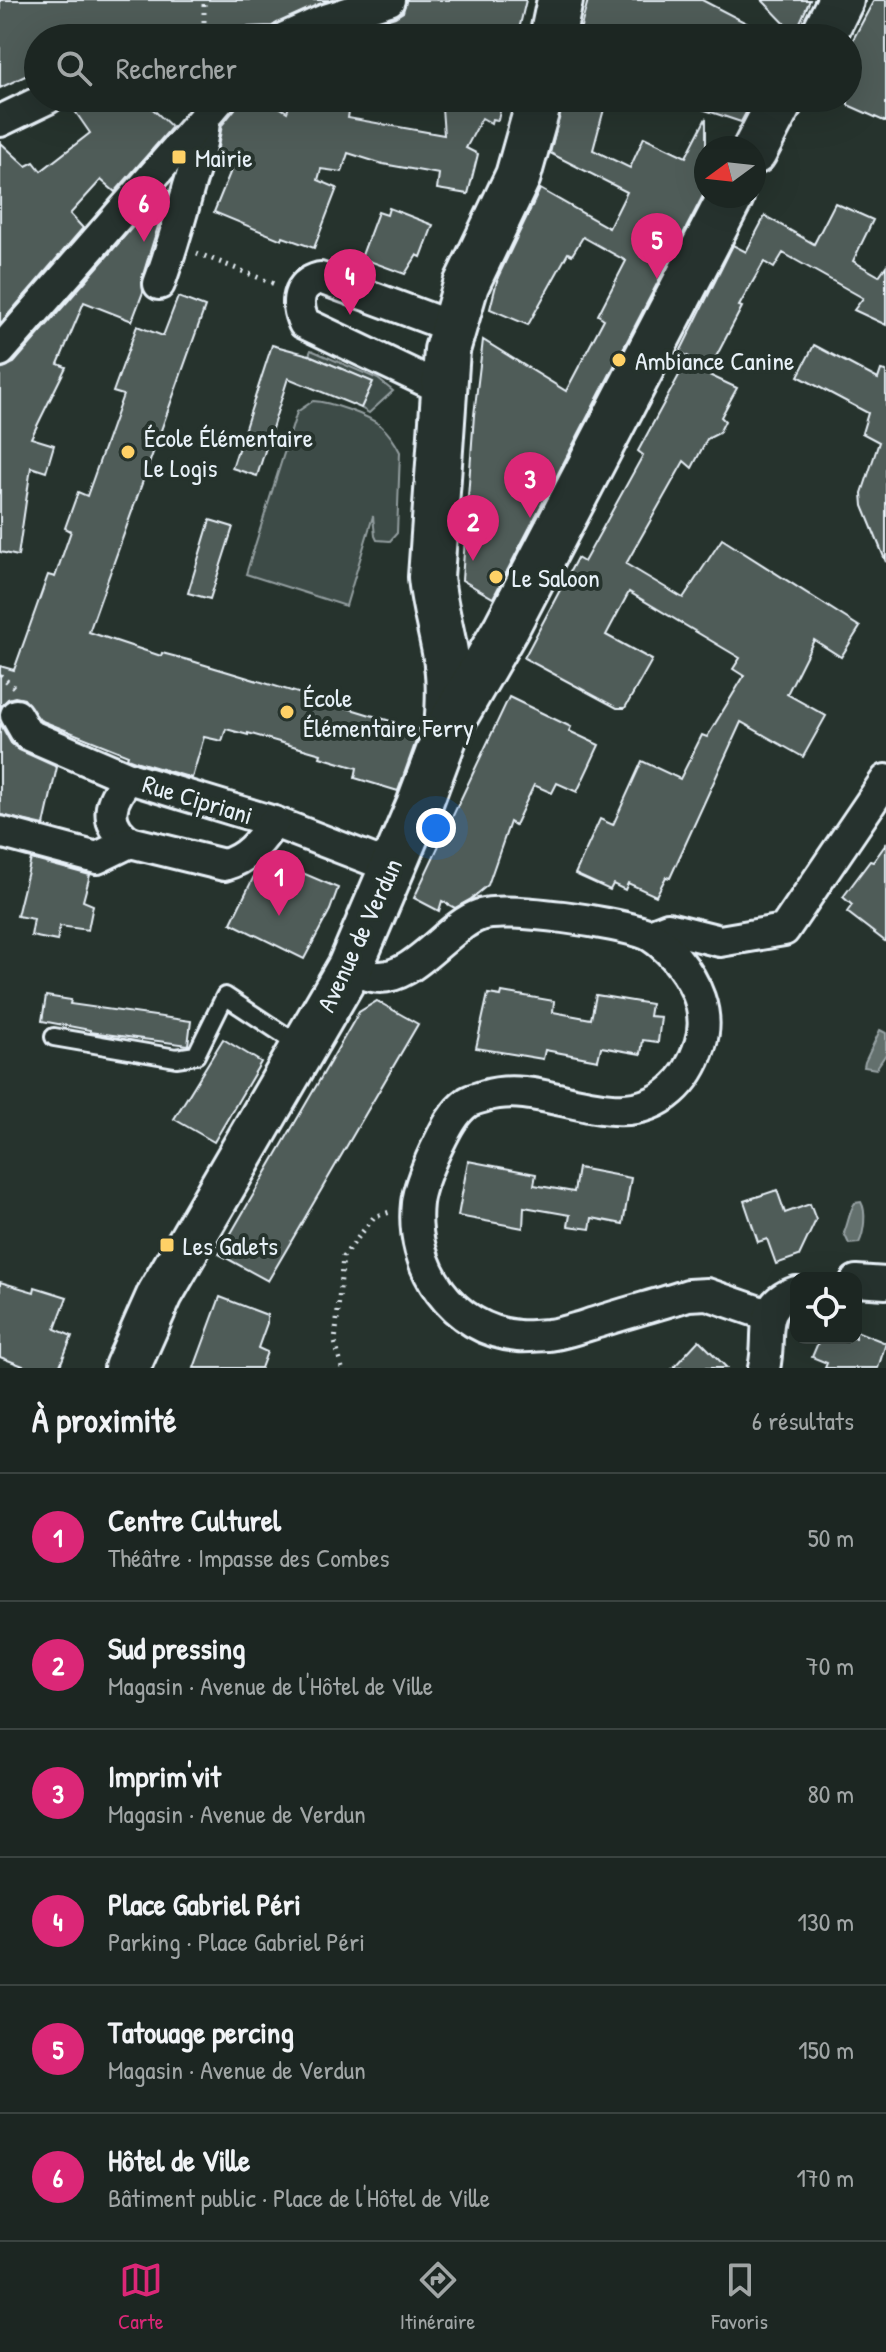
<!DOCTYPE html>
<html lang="fr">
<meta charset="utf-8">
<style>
:root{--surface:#1c2622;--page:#252e2a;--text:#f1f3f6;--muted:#a0a5a5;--line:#3a4340;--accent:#db2777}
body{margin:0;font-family:"Patrick Hand",sans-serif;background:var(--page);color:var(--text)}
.controls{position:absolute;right:24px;bottom:24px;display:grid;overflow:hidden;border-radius:16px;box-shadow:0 8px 32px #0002}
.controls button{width:72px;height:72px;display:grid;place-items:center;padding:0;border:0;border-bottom:2px solid var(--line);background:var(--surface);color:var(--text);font:40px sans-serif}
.compass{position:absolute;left:694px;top:136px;width:72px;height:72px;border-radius:50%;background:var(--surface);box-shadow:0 8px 32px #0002;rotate:255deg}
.you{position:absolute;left:436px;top:828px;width:28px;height:28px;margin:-20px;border:6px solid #fff;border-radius:50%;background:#1a73e8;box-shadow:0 0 0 12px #1a73e833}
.badge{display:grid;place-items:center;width:52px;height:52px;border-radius:50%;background:var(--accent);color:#fff;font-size:26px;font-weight:700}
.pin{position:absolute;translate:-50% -66px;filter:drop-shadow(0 2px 4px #0008)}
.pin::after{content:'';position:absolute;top:42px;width:28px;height:24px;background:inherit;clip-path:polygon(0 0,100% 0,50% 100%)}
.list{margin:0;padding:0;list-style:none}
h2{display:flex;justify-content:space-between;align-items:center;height:104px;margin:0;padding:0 32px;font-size:34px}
h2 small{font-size:26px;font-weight:400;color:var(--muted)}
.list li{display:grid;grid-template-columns:52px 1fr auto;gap:24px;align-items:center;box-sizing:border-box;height:128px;padding:0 32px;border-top:2px solid var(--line)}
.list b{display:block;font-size:30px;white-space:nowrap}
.list p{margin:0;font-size:26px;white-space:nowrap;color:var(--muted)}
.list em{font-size:26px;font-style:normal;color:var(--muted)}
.icon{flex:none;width:44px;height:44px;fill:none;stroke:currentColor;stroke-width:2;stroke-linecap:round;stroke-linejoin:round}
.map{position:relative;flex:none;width:886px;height:1368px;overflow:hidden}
.search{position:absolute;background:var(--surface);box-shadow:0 8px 32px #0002;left:24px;right:24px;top:24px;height:88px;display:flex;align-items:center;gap:20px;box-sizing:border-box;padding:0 28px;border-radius:44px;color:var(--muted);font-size:30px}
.sheet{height:872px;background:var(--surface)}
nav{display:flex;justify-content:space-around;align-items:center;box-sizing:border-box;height:112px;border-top:2px solid var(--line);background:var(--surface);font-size:22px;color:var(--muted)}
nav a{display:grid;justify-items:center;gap:4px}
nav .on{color:var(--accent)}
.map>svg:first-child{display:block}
.green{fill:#3e4b47;stroke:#939ea0;stroke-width:2}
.water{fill:#636f6d;stroke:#98a3a5;stroke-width:2}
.building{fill:#505c59;stroke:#e8f1f8;stroke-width:2}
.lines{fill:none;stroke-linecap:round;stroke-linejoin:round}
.lane-casing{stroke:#e8f1f8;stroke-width:22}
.street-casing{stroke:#e8f1f8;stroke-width:36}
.secondary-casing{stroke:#e8f1f8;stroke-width:50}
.path{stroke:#e8f1f8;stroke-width:5;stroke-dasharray:2 6;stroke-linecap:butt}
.lane{stroke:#26332d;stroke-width:16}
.street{stroke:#26332d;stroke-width:30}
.secondary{stroke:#26332d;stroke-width:44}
.poi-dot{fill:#ffd166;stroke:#26332d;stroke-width:3}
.labels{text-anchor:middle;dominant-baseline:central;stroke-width:8;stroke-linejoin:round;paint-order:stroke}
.poi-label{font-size:26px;fill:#e8f1f8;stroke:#26332d;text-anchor:start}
.street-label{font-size:26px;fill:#e8f1f8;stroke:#26332d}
</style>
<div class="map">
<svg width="886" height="1368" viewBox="0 0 886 1368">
<rect width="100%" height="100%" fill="#26332d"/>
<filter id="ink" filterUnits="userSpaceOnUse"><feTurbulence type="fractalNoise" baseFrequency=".0125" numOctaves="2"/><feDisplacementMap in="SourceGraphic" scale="16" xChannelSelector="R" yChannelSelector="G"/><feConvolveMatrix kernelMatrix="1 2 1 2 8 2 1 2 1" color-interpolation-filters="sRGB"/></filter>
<g filter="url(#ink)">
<g class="green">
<polygon points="311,350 378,379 393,391 369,413 361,408 372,382 309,355"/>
<path d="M313,401C330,402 368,415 381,426C389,433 395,442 400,452L397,533L390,541L377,540L375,536L373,516L346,606L246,574L297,412Z"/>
</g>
<g class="water">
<polygon points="880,1030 886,1033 886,1054 876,1069 864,1067 865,1062"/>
<path d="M861,1202C867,1212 864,1233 859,1243L849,1244L844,1233C848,1224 850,1209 855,1203Z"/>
</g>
<g class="building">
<polygon points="0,0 329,0 272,26 220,28 219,25 150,30 132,38 38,38 38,70 0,88"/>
<polygon points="406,0 526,0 517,38 329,38 395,17 403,12"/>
<polygon points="588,0 702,0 775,38 578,38"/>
<polygon points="762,0 810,0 798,27 788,27"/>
<polygon points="874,0 886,0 886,122 848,105 848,49"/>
<polygon points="82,98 141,98 172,127 115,192 101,180 70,214 83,228 0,324 0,142 26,166 34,162 41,171 90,133 70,104"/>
<polygon points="239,98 265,98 287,112 292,98 351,98 348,118 444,135 442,108 437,107 438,98 503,98 498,120 492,119 491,123 482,118 466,148 478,154 468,194 437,189 439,174 383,164 348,153 342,172 321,169 318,180 337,188 314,248 283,237 282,240 214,212 232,168 216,158 222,125 235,109"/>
<polygon points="564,98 607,98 593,150 630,168 644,137 686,157 706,118 706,190 493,598 462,580 474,415 483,340 566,391 604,319 598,315 626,261 583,237 572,255 568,253 528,325 490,309 498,277 540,189 609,228 627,192 550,153"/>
<polygon points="681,98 754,98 741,122 681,102"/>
<polygon points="165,190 169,191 142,278 143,292 132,321 84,302 58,364 66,367 31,438 54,445 46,472 31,467 18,556 0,552 0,369 14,363"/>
<polygon points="835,203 873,220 853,261 879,276 886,266 886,325 854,310 863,298 783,253 774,268 764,262 739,306 742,307 707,374 737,388 721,417 725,421 719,433 707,439 692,468 684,461 626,564 683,598 722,539 860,627 841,657 814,640 787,694 826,716 803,757 741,722 670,878 666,877 656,896 628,883 625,890 613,884 610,890 575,874 600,819 613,825 642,761 680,779 702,735 707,737 744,676 733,669 740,658 629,592 606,635 652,660 625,708 617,708 524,658 577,558 584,562 643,455 638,451 689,357 680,352 733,245 746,252 765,216 814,244"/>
<polygon points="389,208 433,225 421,257 417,255 405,274 361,258 378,212 387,215"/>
<polygon points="178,297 205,307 89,632 161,656 162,653 192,661 420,730 398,791 355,778 357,768 320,757 321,754 248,733 248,735 226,729 222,741 204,737 192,778 135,761 127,758 128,755 40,720 24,699 15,697 8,699 0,707 0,666 14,670 48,575 55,577 71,531 65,528 78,492 87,496 123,395 113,392 137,326 163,336"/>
<polygon points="272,345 309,355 373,382 361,408 288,378 257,476 232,468"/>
<polygon points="814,345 878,379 881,370 886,371 886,562 863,506 862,493 879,442 862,433 868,413 798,376"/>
<polygon points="210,520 233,527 210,599 188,593"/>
<polygon points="509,697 571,727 569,731 599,745 577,792 557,783 552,793 534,785 515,825 510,822 488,885 471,899 455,908 442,901 439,911 414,898"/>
<polygon points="0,723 11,743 19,750 57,767 44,825 0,815"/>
<polygon points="886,844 886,942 847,912 852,905 843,897 870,861 873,862"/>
<polygon points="31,859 90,875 83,901 93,905 88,930 60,926 57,941 31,936 34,919 17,916"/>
<polygon points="263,863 295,878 298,871 338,888 330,910 304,959 231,923 258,868"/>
<polygon points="502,992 554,1001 553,1012 591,1019 596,995 651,1004 649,1016 661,1017 658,1042 643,1040 641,1054 601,1047 598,1060 545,1050 543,1059 476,1048 488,994 501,996"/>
<polygon points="46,996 71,1000 70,1004 191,1021 188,1045 90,1032 90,1030 42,1021"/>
<polygon points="377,1001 418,1024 268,1281 219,1254 359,1012"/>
<polygon points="223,1039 261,1062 214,1142 174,1119"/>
<polygon points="468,1161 536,1174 534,1185 574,1192 578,1168 631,1178 623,1224 592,1218 590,1229 568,1226 570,1215 524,1207 523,1228 458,1216"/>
<polygon points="777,1190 785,1213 810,1204 816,1220 799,1256 776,1264 767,1239 758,1242 744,1201"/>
<polygon points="0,1282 34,1292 35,1287 67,1297 55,1329 72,1336 59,1368 28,1368 0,1357"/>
<polygon points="220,1297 267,1315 267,1323 258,1348 267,1352 261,1368 194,1368"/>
<polygon points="856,1331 886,1343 878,1368 825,1368 827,1363 812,1357 820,1338 856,1338"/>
<polygon points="699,1340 727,1368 673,1368"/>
</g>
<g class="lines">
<defs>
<polyline id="lane" points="54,1037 176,1058 196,1055 225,996 301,1046"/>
<g id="street">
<polyline points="285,38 325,20 389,0"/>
<polyline points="0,121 48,98"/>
<path d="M159,284C171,251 180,219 189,186C196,163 203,143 204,118"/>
<polyline points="0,351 221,98"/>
<path d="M443,389L304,323C295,303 297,284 320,278L452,327"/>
<polyline points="16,715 27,734 129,778 274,822 391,867"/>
<path d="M129,778C109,800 102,823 130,842"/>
<path d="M0,832L97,858L130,842L224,865C248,859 260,841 274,822"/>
<polyline points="650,935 668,928 720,941 784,930 886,780"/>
<path d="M350,967C357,970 365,975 372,976C411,985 446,926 480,915C507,906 619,923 647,934C656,938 668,949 675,957C695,981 711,1013 700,1045C694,1063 686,1078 672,1090C617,1139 545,1077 485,1096C480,1098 473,1099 468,1102C452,1113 443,1135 435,1151C428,1166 419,1186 417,1203C410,1267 452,1330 518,1336C528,1337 539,1335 548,1335C566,1333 584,1326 601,1321C630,1312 659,1304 688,1295L707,1294L768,1315"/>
<polyline points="856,1281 886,1283"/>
<path d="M764,1368C772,1336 756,1305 796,1292"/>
</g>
<g id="secondary">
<polyline points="552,38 560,0"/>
<polyline points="822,38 841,0"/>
<polyline points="754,152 782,98"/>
<path d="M447,728C449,706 450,686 447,664C443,635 434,607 431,577L447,350L466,285L518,176L540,98"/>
<polyline points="127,1368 160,1294 350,967 419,805 447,730 506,628 731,196"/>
</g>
</defs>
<use href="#lane" class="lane-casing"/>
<use href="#street" class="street-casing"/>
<use href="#secondary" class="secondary-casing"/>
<g class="path">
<polyline points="204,38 204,0"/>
<polyline points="197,253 277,285"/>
<polyline points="0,675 17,690"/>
<polyline points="342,1368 335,1342 343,1257 374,1217 390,1212"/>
</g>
<use href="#lane" class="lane"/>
<use href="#street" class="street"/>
<use href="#secondary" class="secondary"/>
</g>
</g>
<g class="poi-dot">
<rect x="171" y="149" width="16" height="16" rx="4"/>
<circle cx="619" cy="360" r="8"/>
<circle cx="128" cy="452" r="8"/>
<circle cx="496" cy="577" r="8"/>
<circle cx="287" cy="712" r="8"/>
<rect x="159" y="1237" width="16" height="16" rx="4"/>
</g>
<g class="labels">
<g class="poi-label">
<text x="195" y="157">Mairie</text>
<text x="635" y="360">Ambiance Canine</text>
<text x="144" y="437">École Élémentaire<tspan x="144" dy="30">Le Logis</tspan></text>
<text x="512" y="577">Le Saloon</text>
<text x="303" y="697">École<tspan x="303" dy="30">Élémentaire Ferry</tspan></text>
<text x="183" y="1245">Les Galets</text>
</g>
<g class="street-label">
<text transform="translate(198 799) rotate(17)">Rue Cipriani</text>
<text transform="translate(359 935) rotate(-65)">Avenue de Verdun</text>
</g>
</g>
</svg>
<div class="controls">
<button><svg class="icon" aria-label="locate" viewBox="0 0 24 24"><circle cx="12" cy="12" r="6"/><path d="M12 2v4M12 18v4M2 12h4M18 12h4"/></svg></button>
</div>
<svg class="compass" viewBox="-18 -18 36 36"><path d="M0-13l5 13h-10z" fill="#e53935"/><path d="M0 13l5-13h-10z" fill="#a0a5a5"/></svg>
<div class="you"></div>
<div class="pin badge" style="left:279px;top:916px">1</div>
<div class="pin badge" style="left:473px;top:561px">2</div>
<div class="pin badge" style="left:530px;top:518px">3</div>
<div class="pin badge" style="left:350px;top:315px">4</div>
<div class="pin badge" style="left:657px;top:279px">5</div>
<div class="pin badge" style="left:144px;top:242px">6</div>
<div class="search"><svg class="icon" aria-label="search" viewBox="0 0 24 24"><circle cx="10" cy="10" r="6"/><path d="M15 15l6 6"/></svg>Rechercher</div>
</div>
<section class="sheet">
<h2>À proximité<small>6 résultats</small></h2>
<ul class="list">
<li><span class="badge">1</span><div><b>Centre Culturel</b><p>Théâtre · Impasse des Combes</p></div><em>50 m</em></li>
<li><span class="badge">2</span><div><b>Sud pressing</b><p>Magasin · Avenue de l'Hôtel de Ville</p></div><em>70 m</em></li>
<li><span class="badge">3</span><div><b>Imprim'vit</b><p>Magasin · Avenue de Verdun</p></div><em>80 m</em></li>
<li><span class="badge">4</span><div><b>Place Gabriel Péri</b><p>Parking · Place Gabriel Péri</p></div><em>130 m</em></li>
<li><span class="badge">5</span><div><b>Tatouage percing</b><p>Magasin · Avenue de Verdun</p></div><em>150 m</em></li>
<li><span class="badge">6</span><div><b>Hôtel de Ville</b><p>Bâtiment public · Place de l'Hôtel de Ville</p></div><em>170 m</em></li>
</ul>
</section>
<nav>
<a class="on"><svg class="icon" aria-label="map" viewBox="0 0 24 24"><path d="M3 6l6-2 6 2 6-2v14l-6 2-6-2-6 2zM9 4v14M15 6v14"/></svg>Carte</a>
<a><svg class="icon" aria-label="directions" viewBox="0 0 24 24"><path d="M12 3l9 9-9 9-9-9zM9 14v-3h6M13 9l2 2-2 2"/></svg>Itinéraire</a>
<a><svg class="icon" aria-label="saved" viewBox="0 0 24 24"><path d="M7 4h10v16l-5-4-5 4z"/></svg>Favoris</a>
</nav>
